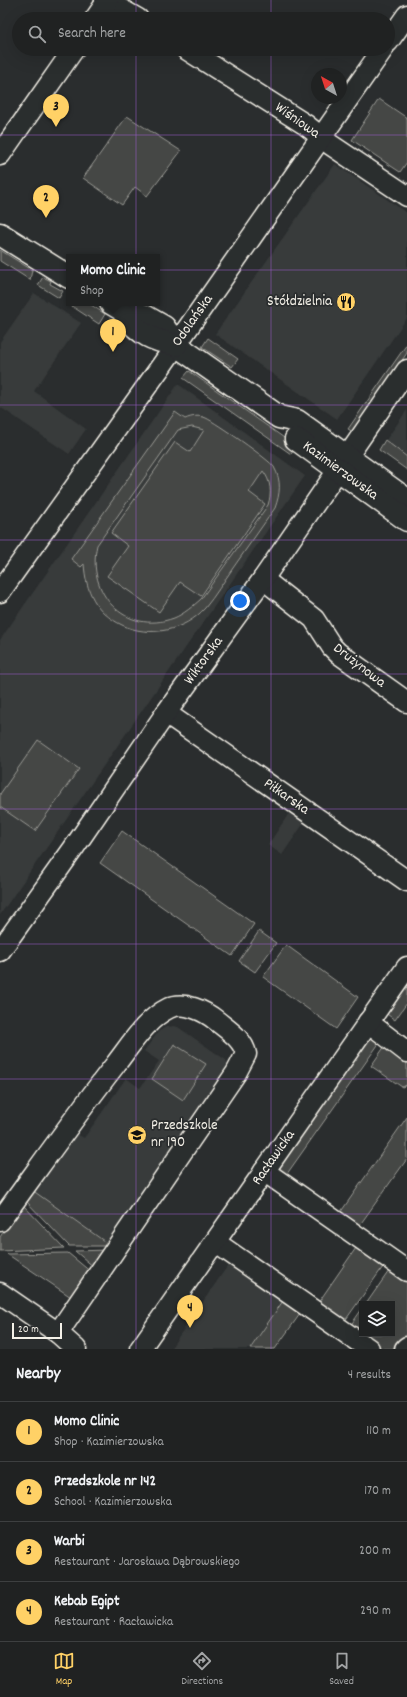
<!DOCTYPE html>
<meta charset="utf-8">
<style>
:root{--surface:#202222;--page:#2d2f2f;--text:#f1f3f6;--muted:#a2a4a5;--line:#3d3f40;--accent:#ffd166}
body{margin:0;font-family:Dekko,sans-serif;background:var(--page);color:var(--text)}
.controls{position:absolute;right:12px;bottom:12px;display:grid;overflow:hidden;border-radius:0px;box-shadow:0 4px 16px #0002}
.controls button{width:36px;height:36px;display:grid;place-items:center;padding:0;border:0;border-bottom:1px solid var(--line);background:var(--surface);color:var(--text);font:20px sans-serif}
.compass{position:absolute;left:311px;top:68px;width:36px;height:36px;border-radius:50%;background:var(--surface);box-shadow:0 4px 16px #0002;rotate:321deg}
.scale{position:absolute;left:12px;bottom:10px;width:50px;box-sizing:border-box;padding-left:4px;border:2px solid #f4f1e8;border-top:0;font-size:11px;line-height:14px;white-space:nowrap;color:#f4f1e8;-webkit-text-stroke:3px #2a2d2e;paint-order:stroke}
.you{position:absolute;left:240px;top:601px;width:14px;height:14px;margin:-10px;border:3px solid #fff;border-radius:50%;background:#1a73e8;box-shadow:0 0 0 6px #1a73e833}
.badge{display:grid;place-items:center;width:26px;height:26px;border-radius:50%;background:var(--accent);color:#111;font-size:13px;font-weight:700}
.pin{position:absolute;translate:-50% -33px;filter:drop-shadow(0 1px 2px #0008)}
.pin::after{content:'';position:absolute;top:21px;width:14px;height:12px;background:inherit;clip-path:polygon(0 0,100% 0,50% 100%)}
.popup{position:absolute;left:66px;top:254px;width:94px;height:52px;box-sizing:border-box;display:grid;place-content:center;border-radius:0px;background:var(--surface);filter:drop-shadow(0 1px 3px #0005);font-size:13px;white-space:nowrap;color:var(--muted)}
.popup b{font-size:15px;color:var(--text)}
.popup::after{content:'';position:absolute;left:50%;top:100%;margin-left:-8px;border:8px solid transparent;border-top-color:var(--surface)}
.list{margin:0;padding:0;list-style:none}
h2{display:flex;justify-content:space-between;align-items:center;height:52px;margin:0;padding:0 16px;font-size:17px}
h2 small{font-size:13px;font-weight:400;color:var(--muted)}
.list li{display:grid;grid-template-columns:26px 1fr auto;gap:12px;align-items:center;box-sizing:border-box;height:60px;padding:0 16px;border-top:1px solid var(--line)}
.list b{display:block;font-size:15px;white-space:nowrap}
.list p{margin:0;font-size:13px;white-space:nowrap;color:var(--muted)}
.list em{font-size:13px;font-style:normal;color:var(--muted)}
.icon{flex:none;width:22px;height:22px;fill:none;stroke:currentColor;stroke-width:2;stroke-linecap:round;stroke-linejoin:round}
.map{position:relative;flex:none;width:407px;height:1349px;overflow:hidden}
.search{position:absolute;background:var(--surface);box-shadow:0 4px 16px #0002;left:12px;right:12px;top:12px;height:44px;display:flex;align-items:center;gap:10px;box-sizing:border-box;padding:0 14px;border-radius:22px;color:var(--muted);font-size:15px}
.sheet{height:292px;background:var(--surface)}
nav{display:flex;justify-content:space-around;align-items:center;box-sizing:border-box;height:56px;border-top:1px solid var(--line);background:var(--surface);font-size:11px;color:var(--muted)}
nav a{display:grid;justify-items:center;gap:2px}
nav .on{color:var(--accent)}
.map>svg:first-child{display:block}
.built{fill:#373a3a}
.green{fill:#444645;stroke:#9c9c96;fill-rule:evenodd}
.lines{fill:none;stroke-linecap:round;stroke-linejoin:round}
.minor-casing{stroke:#f4f1e8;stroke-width:23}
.tertiary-casing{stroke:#f4f1e8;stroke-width:25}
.minor{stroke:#2a2d2e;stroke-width:20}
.tertiary{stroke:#2a2d2e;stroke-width:22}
.grid{fill:none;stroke:#995dc9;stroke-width:1;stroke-opacity:0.55}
.labels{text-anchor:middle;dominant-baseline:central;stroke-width:3.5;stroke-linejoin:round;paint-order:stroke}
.street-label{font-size:15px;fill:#f4f1e8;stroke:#2a2d2e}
.poi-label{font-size:15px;fill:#f4f1e8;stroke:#2a2d2e;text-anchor:end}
</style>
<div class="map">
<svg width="407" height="1349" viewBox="0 0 407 1349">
<rect width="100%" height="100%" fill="#2a2d2e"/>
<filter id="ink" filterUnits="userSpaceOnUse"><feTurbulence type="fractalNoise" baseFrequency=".025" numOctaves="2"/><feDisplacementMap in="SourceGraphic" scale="8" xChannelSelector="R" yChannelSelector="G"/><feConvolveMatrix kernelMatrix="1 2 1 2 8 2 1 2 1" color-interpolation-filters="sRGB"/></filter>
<g filter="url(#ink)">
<g class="built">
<polygon points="335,164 407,213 407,318 337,419 215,334"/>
<polygon points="34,293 81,323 34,391 86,429 69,454 0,407 0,342"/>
<polygon points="178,384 305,476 0,915 0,640"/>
<polygon points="407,410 407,470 379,450"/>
<polygon points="291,810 306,820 282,855 268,845"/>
<polygon points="174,1026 178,1027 226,1060 229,1067 111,1246 32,1190 73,1132 84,1138 126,1078 140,1088 159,1061 144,1051 159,1031 166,1027"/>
<polygon points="231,1261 285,1298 250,1349 170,1349"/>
</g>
<g class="green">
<polygon points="379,99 407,118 407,162 400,172 352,140"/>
<polygon points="127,116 181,151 147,196 135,187 122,205 83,178"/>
<polygon points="0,250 32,270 30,280 0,261"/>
<polygon points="43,277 51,281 50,284 63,291 59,298 38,285"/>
<polygon points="71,303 88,303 105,314 99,324 70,305"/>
<polygon points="208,338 238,359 232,367 202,347"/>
<polygon points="407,344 407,353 353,432 348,429"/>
<polygon points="189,371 297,447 291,454 183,378"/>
<path d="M175,412L185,419C192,416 199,415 206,418C215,422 270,460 274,467C282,481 280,494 275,508C261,528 247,548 233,568C224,581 215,596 205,608C185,631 149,638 122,625C95,612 86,591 84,564L81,567L71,559ZM192,427L204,430L190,452L175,442L111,533L128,546L107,576L159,612L180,582L201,596L265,504L249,492L263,471C271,481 272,493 268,505L201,599C193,606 184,614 174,618C125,636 86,593 97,545L178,430Z"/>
<polygon points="385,440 407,457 407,470 379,450"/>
<polygon points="38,740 79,769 35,831 0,807 0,794"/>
<polygon points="122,831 254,924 232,956 100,863"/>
<polygon points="259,931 276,943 255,972 239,961"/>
<polygon points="286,945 358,997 336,1029 263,977"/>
<polygon points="407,979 407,1003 395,1020 384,1012"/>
<polygon points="372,1038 380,1042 284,1178 276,1168 366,1040"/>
<polygon points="174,1044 206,1064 183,1100 152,1079"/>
<polygon points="385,1046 407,1062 407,1085 402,1087 371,1066"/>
<polygon points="407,1117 407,1159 359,1226 340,1213"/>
<polygon points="32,1190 111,1246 69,1246 25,1200"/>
<polygon points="21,1205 23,1205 64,1248 0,1251 0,1237"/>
<polygon points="358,1245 385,1264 342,1325 316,1306"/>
<polygon points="108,1250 95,1268 75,1251"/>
<polygon points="68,1253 92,1273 74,1299 7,1254"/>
<polygon points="391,1268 407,1279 407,1338 396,1349 377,1349 348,1329 362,1309 362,1334 392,1334 392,1304 366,1304"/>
<polygon points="285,1298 299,1308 300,1314 275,1349 250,1349"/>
</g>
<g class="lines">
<defs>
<g id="minor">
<polyline points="105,0 138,19"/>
<polyline points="95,19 108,0"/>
<polyline points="388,42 407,15"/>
<polyline points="186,49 306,125 331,145 407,196"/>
<polyline points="0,155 74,49"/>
<polyline points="263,579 314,619 332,647 338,653 407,702"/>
<polyline points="0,592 162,365 383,49"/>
<polyline points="166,713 407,881"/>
<polyline points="0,951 73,849 166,713 263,579 407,370"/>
<polyline points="368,1022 407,1052"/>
<polyline points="264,1171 407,1271"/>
<path d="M0,1221C38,1169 75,1116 115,1065C130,1046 146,1019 169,1008C184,1001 205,1011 217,1021C228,1030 243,1039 246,1054L236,1073L58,1333"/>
<polyline points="215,1242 369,1349"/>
<polyline points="0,1293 58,1333 76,1349"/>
<polyline points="140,1349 407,967"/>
<polyline points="405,1349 407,1347"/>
</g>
<g id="tertiary">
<polyline points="0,234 69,277"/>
<polyline points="111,303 121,309 143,315 164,327 176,345 279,417 297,421 407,500"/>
<path d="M125,315C140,335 153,340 176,345"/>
<polyline points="296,439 407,520"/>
</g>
</defs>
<use href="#minor" class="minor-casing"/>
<use href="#tertiary" class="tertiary-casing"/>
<use href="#minor" class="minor"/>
<use href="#tertiary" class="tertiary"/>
</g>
</g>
<path class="grid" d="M136,0V19M271,0V19M136,49V1349M271,49V1349M0,135H407M0,270H407M0,405H407M0,540H407M0,674H407M0,809H407M0,944H407M0,1079H407M0,1214H407"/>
<defs>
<symbol id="restaurant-disc" viewBox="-11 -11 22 22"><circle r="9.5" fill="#ffd166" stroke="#2a2d2e"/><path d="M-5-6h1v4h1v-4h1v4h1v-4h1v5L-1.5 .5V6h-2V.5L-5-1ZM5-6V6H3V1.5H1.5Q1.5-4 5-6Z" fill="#111"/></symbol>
<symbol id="school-disc" viewBox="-11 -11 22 22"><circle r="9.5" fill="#ffd166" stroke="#2a2d2e"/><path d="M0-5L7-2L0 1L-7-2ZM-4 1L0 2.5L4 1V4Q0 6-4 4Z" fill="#111"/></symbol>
</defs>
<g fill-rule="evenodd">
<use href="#restaurant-disc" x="335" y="291" width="22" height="22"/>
<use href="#school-disc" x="126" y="1124" width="22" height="22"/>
</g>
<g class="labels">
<g class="street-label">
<text transform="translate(297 121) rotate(35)">Wiśniowa</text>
<text transform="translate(193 321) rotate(-55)">Odolańska</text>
<text transform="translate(340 471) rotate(36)">Kazimierzowska</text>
<text transform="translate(204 661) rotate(-54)">Wiktorska</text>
<text transform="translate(359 666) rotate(38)">Drużynowa</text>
<text transform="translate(286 797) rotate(35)">Piłkarska</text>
<text transform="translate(274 1158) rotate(-55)">Racławicka</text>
</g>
<g class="poi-label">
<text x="332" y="302">Stółdzielnia</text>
<text x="151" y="1126" text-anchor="start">Przedszkole<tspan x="151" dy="17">nr 190</tspan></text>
</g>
</g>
</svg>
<div class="controls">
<button><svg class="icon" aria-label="layers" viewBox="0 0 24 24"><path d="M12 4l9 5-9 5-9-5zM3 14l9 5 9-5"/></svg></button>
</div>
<svg class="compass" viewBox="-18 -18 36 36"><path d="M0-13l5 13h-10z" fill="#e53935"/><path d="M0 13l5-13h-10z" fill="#a2a4a5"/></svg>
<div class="scale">20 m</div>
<div class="you"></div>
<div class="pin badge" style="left:113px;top:352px">1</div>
<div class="popup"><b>Momo Clinic</b>Shop</div>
<div class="pin badge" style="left:46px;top:218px">2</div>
<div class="pin badge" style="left:56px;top:127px">3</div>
<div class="pin badge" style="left:190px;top:1328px">4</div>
<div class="search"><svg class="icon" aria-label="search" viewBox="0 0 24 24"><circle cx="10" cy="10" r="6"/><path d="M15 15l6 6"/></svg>Search here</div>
</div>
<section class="sheet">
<h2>Nearby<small>4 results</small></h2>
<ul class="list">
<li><span class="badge">1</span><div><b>Momo Clinic</b><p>Shop · Kazimierzowska</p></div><em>110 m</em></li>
<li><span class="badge">2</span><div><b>Przedszkole nr 142</b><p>School · Kazimierzowska</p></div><em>170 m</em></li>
<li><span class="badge">3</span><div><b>Warbi</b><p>Restaurant · Jarosława Dąbrowskiego</p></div><em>200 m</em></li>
<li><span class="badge">4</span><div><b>Kebab Egipt</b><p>Restaurant · Racławicka</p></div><em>290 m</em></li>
</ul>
</section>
<nav>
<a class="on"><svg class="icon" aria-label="map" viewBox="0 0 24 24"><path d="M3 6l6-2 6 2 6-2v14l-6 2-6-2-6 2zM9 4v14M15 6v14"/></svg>Map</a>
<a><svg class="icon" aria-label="directions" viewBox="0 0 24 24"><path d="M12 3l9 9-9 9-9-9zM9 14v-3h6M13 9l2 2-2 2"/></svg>Directions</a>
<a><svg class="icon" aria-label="saved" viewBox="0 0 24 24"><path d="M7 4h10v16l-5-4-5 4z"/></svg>Saved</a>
</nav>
